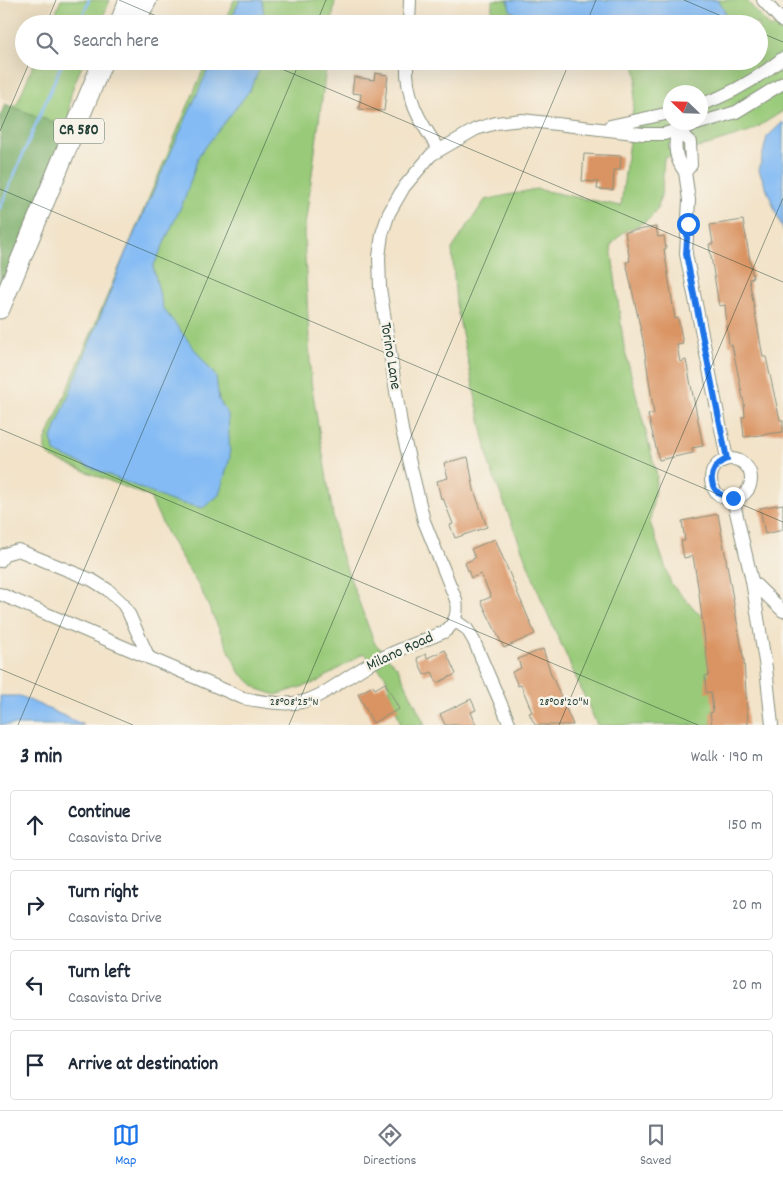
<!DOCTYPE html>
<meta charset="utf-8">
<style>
:root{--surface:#fff;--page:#f2f2f3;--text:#1f2937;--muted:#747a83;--line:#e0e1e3;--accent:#1a73e8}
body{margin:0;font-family:Dekko,sans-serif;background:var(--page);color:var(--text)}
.compass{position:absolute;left:663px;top:85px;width:45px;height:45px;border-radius:50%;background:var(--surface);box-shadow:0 5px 20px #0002;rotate:293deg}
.stop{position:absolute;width:15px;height:15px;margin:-11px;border:4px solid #1a73e8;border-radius:50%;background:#fff}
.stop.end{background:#1a73e8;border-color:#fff;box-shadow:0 1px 5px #0008}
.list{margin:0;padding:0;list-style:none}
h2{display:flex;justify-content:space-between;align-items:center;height:65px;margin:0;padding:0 20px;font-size:21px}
h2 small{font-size:16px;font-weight:400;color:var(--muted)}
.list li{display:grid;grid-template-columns:32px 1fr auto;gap:15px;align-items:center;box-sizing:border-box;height:70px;margin:0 10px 10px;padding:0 10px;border:1px solid var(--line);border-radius:5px}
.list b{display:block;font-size:19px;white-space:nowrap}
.list p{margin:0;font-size:16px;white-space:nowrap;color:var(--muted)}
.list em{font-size:16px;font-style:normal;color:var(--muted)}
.icon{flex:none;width:28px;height:28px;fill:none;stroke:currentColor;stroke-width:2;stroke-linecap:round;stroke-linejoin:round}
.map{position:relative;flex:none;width:783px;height:725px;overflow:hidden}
.search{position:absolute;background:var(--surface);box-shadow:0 5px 20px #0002;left:15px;right:15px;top:15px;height:55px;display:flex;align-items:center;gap:12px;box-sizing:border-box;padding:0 18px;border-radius:28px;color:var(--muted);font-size:19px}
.sheet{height:385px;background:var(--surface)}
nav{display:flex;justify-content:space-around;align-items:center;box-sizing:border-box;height:70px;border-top:1px solid var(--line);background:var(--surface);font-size:14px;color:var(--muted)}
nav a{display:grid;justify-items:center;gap:2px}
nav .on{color:var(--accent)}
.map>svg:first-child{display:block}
.built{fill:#e5d6b7}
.green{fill:#99ca79;stroke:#5c8456;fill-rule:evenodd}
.forest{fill:#7aae69;stroke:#4c764e}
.water{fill:#84bbf4;stroke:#527c94}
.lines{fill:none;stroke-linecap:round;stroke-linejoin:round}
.stream{stroke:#84bbf4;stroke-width:3}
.building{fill:#da9463}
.minor-casing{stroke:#88907e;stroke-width:14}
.primary-casing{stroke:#88907e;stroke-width:21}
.minor{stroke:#fff;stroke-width:12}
.primary{stroke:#fff;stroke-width:19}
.route{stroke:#1a73e8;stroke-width:6}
.ticks{fill:none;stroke:#1f3d34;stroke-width:1;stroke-opacity:0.45}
.labels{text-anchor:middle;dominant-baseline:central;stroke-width:5;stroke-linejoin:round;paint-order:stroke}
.shield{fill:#f7f3e8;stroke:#60746a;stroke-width:1}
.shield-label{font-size:15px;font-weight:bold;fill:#1f3d34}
.street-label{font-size:16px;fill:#1f3d34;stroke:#f7f3e8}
.ticks-label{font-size:12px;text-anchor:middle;fill:#1f3d34;stroke:#f7f3e8;stroke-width:5;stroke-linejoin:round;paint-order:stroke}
</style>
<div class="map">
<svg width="783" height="725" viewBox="0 0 783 725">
<rect width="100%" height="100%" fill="#f7f3e8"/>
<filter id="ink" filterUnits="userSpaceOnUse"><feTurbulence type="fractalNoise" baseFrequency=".02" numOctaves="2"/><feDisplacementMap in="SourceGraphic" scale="10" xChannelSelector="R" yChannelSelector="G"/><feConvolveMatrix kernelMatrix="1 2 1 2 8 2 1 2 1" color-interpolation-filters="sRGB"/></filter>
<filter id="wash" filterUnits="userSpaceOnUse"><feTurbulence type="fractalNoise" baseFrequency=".0096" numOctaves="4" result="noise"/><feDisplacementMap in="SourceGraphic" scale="20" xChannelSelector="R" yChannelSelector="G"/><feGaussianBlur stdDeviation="1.12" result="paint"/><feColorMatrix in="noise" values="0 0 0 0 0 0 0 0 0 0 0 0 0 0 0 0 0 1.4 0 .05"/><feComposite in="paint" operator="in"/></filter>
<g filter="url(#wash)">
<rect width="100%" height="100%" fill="#f2e3c9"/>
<polygon class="built" points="0,0 55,0 45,24 24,24 24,61 29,61 12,102 0,97"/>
<g class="green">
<polygon points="61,0 110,0 100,24 51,24"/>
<polygon points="234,0 335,0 332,24 223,24"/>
<path d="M492,0H746L771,28L783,20V111L750,132L664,158C662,177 665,210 646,221C628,231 624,228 611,246L624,347L657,476L650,522L671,584L723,639L711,725H597L542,601L490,467L456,304L452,249L485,200L536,189L621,206L637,76L633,61H759V24H492ZM670,92H700V122H670Z"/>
<path d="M35,61H84C77,79 64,100 72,119L69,128L11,107L17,104Z"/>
<polygon points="207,61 327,61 304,234 311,382 338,546 374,642 398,668 425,725 401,725 385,675 364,653 317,682 276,695 258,689 239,672 200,588 167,534 150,497 52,458 45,451 45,442"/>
</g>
<polygon class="forest" points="5,104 69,128 0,293 0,117"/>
<g class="water">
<polygon points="240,0 262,0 265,24 229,24"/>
<path d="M508,0H717C723,7 728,14 725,24H613L593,17L517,14L510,10Z"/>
<polygon points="212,61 263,61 250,90 199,155 185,198 153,267 163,308 216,377 219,400 228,414 230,458 219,495 203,508 171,501 56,453 51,440 125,254"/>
<polygon points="783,122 783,230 759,170 767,137"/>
<polygon points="0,696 20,696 84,725 0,725"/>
</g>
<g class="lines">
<g class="stream">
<polyline points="79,24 89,0"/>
<polyline points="0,208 63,61"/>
</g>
</g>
<g id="blocks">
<g class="building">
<polygon points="375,73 388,75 384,111 359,109 361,94 352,93 354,77 374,80"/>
<polygon points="584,154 621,156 620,170 614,170 613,190 597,189 598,182 582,181"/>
<polygon points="743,220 753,278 749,279 763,357 766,357 780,420 783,420 783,432 744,437 742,417 745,417 744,403 732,345 729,345 725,305 719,306 709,244 713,244 710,225"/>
<polygon points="656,227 658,237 664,236 666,249 664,249 675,319 678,318 683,344 677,345 680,362 686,360 703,446 692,448 693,453 659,460 648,415 654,414 643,340 626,262 630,261 625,232"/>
<polygon points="468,457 474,490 487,527 455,538 450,525 453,524 443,498 441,499 437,481 448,478 444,463"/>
<polygon points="783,504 783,530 765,534 760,508"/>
<polygon points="718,514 744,661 748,725 712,725 710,713 713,712 711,692 706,693 705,676 709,675 698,586 693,556 684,558 681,541 685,541 682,521"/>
<polygon points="495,539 535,634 504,648 481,601 491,597 481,574 471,578 465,563 475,558 471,549"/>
<polygon points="543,649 551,674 573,725 535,725 529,713 532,712 521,685 518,686 512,672 521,668 518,659"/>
<polygon points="445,650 456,674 437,683 432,672 424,675 417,658 426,654 427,658"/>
<polygon points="385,683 399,709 373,723 358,694 373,686 375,689"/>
<polygon points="471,699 476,710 471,712 476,725 445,725 440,714"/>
</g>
</g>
</g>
<g filter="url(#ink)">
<use href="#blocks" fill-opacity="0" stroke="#88907e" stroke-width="1"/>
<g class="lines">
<defs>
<g id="minor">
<polyline points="763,0 783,22"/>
<polyline points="409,24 410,0"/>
<path d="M407,61C405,97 419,121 439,149"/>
<path d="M700,105C732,94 757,79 783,58"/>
<path d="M676,125L678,131L690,142L691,165L685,172C675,159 673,146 678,131"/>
<polyline points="610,126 670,113"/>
<polyline points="685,172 689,200 686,254 727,459"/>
<circle cx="731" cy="479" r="20"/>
<polyline points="733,499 752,581 766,668 772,725"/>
<polyline points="0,561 5,554 18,550 92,580 108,590 123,604 129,614 149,658"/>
<polyline points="752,581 783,611"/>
<path d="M0,594L243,698C311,712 311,699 366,666C390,652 418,643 444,632C456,623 458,614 456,600L424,521L402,430L380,288L379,257L382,234L389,213L404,187L431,155L476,129L496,123L522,120L643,134H664L736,112L783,83"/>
<polyline points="454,620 467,629 474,641 510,725"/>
</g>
<g id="primary">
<polyline points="119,24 129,0"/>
<polyline points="134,24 147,0"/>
<polyline points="0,309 103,61"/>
</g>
</defs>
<use href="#minor" class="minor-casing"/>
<use href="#primary" class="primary-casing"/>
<use href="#minor" class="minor"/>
<use href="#primary" class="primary"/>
</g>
</g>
<g class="lines" filter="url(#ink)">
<path class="route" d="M688,224L686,254L727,459C704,468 708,497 733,498"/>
</g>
<path class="ticks" d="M119,0L175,24M684,0L740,24M46,24L56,0M316,24L326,0M586,24L596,0M759,32L783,42M263,61L783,282M0,131L30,61M0,189L783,522M0,429L698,725M0,669L133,725M18,725L300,61M289,725L570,61M559,725L783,198"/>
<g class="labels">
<rect class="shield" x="54" y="118.5" width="50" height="25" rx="4"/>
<g class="shield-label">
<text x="79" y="131">CR 580</text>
</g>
<g class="street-label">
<text transform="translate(390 356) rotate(81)">Torino Lane</text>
<text transform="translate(400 652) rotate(-25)">Milano Road</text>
</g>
</g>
<g class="ticks-label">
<text x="294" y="705">28°08'25"N</text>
<text x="564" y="705">28°08'20"N</text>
</g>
</svg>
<svg class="compass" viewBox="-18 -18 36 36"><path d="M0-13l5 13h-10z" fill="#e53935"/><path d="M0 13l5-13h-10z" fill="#747a83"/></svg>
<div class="stop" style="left:688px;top:224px"></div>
<div class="stop end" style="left:733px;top:498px"></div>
<div class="search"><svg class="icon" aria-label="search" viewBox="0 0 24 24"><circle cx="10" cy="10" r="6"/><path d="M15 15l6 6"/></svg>Search here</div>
</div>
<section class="sheet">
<h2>3 min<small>Walk · 190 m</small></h2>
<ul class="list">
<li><svg class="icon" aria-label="ahead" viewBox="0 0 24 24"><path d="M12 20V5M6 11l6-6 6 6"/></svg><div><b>Continue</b><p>Casavista Drive</p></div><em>150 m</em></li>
<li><svg class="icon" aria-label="right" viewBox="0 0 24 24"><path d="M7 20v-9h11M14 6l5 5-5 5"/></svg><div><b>Turn right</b><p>Casavista Drive</p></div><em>20 m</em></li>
<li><svg class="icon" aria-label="left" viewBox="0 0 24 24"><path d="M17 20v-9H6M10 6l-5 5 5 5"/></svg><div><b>Turn left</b><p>Casavista Drive</p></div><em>20 m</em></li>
<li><svg class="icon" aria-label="arrive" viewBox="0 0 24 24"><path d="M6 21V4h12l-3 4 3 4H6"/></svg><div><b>Arrive at destination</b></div></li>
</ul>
</section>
<nav>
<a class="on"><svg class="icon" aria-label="map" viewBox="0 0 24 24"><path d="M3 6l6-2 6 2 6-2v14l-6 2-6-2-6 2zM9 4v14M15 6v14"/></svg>Map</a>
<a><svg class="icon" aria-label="directions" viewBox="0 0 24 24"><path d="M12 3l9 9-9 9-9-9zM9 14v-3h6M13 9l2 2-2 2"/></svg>Directions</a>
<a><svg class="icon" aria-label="saved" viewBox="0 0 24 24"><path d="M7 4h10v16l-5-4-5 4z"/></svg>Saved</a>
</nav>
